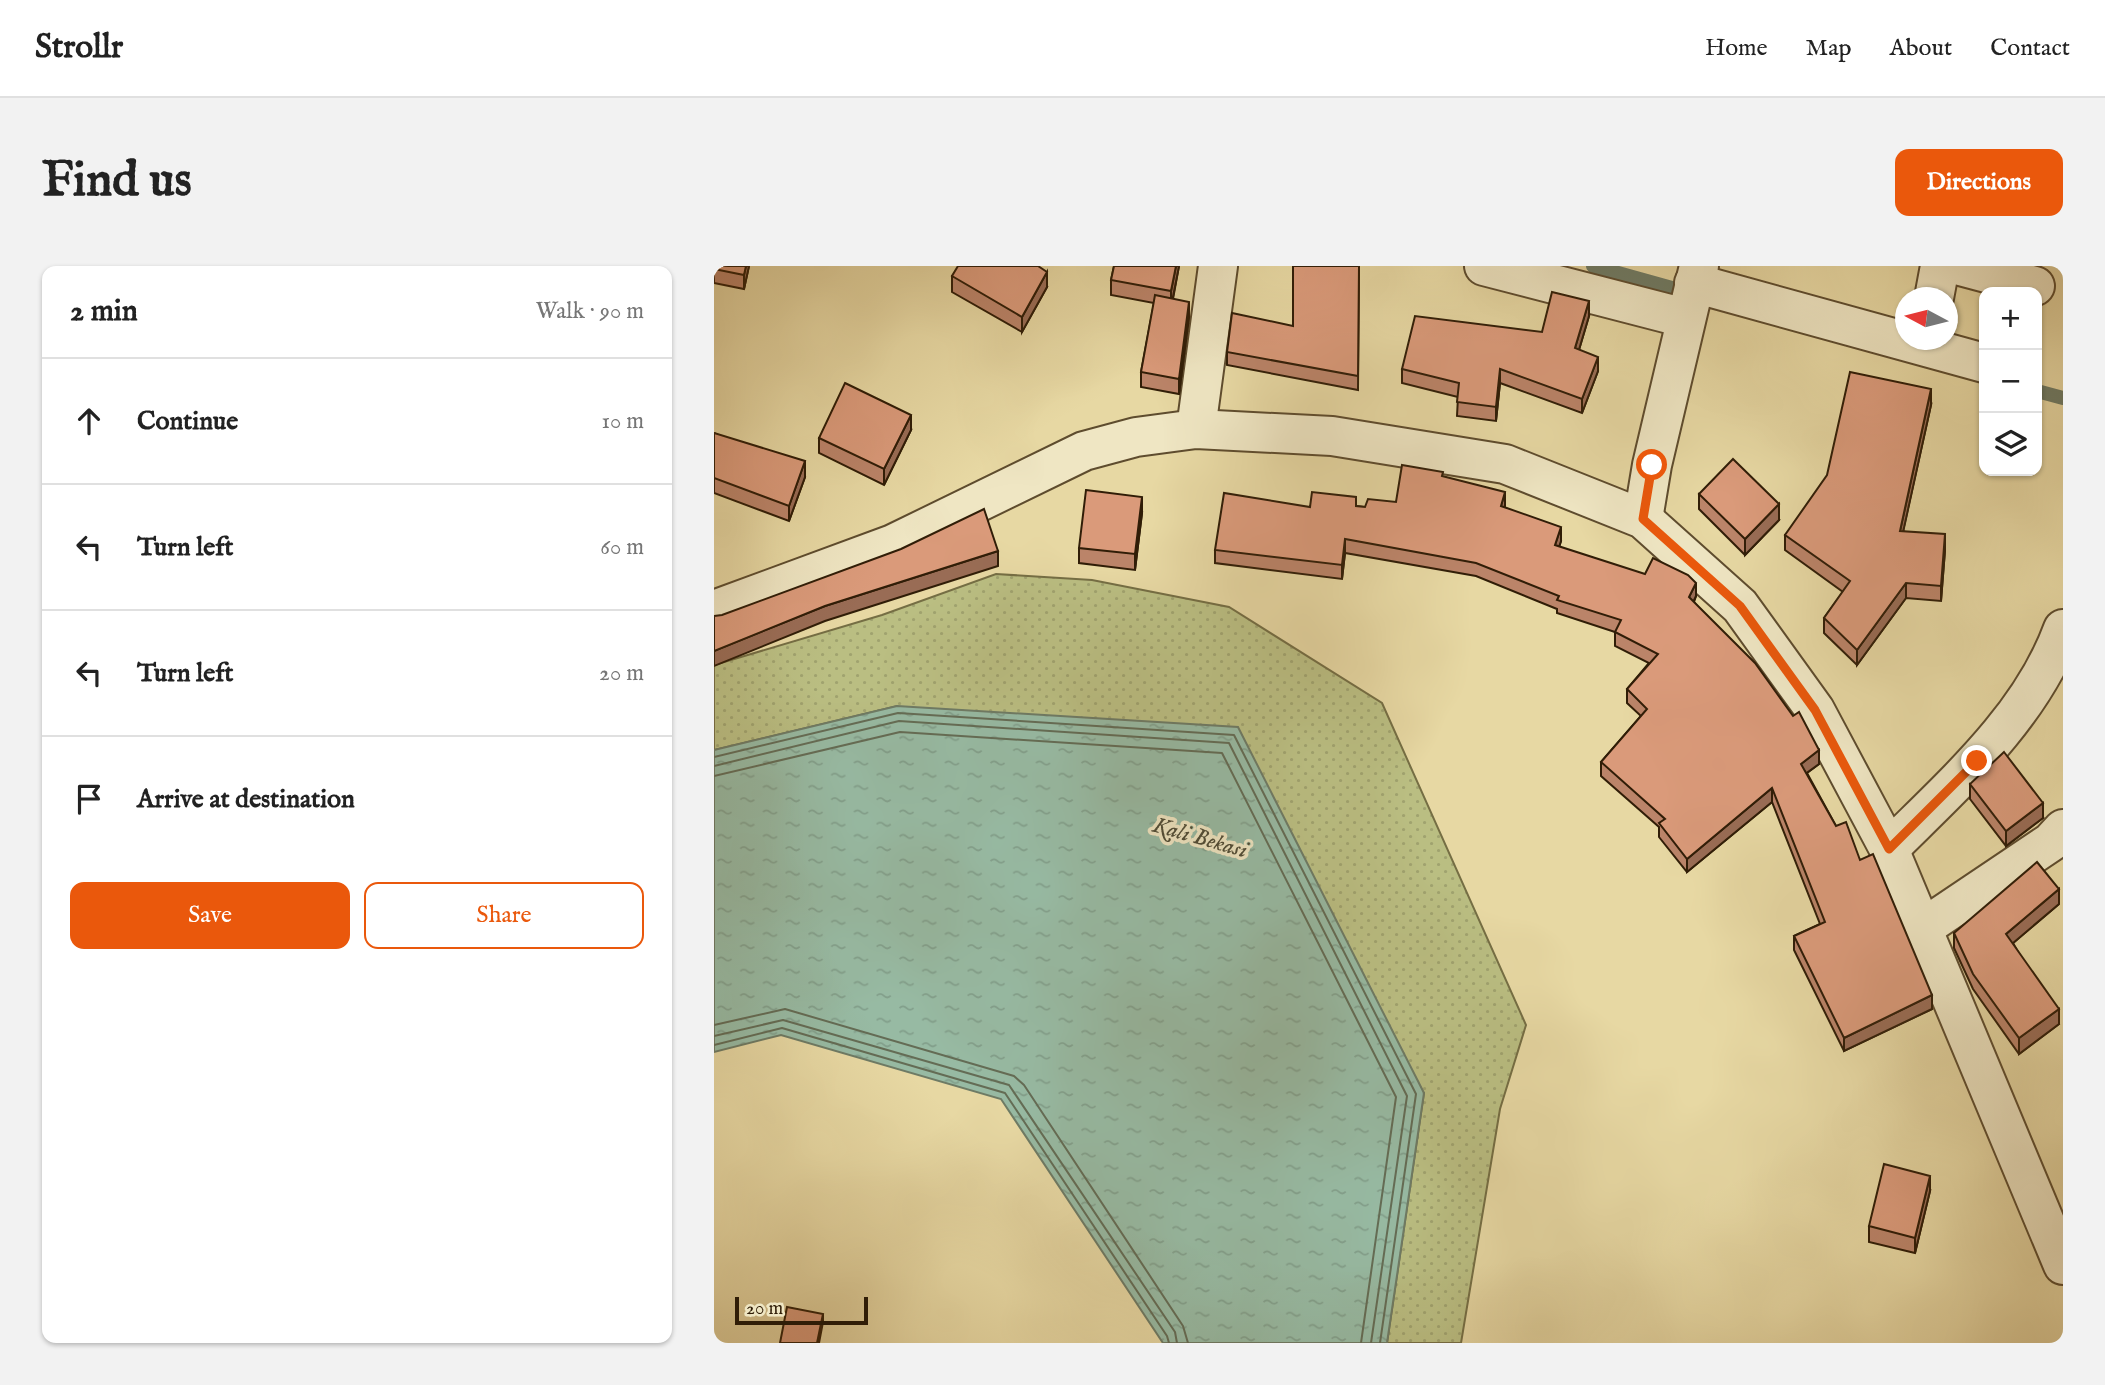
<!DOCTYPE html>
<meta charset="utf-8">
<style>
:root{--surface:#fff;--page:#f2f2f2;--text:#222;--muted:#767676;--line:#e0e0e0;--accent:#ea580c}
body{margin:0;font-family:"IM FELL English",serif;background:var(--page);color:var(--text)}
.controls{position:absolute;right:21px;top:21px;display:grid;overflow:hidden;border-radius:14px;box-shadow:0 2px 5px #0004}
.controls button{width:63px;height:63px;display:grid;place-items:center;padding:0;border:0;border-bottom:2px solid var(--line);background:var(--surface);color:var(--text);font:35px sans-serif}
.compass{position:absolute;left:1181px;top:21px;width:63px;height:63px;border-radius:50%;background:var(--surface);box-shadow:0 2px 5px #0004;rotate:277deg}
.scale{position:absolute;left:21px;bottom:18px;width:133px;box-sizing:border-box;padding-left:7px;border:4px solid #301d07;border-top:0;font-size:19px;line-height:24px;white-space:nowrap;color:#301d07;-webkit-text-stroke:5px #efe6c3;paint-order:stroke}
.stop{position:absolute;width:21px;height:21px;margin:-16px;border:5px solid #ea580c;border-radius:50%;background:#fff}
.stop.end{background:#ea580c;border-color:#fff;box-shadow:0 2px 7px #0008}
.list{margin:0;padding:0;list-style:none}
h2{display:flex;justify-content:space-between;align-items:center;height:91px;margin:0;padding:0 28px;font-size:30px}
h2 small{font-size:23px;font-weight:400;color:var(--muted)}
.list li{display:grid;grid-template-columns:46px 1fr auto;gap:21px;align-items:center;box-sizing:border-box;height:126px;padding:0 28px;border-top:2px solid var(--line)}
.list b{display:block;font-size:26px;white-space:nowrap}
.list em{font-size:23px;font-style:normal;color:var(--muted)}
.actions{display:flex;gap:14px;padding:21px 28px}
.actions a{flex:1;padding:16px 0;border:2px solid var(--accent);border-radius:14px;text-align:center;font-size:24px;color:var(--accent)}
.actions .main{background:var(--accent);color:#fff}
.icon{flex:none;width:38px;height:38px;fill:none;stroke:currentColor;stroke-width:2;stroke-linecap:round;stroke-linejoin:round}
.map{position:relative;flex:none;width:1349px;height:1077px;overflow:hidden;border-radius:14px}
header{display:flex;align-items:center;gap:42px;box-sizing:border-box;height:98px;padding:0 35px;background:var(--surface);border-bottom:2px solid var(--line)}
header strong{font-size:33px}
nav{display:flex;gap:38px;margin-inline-start:auto;font-size:24px}
.intro{display:flex;align-items:center;justify-content:space-between;box-sizing:border-box;height:168px;padding:0 42px}
h1{margin:0;font-size:49px}
.button{padding:18px 32px;border-radius:14px;background:var(--accent);color:#fff;font-size:24px;font-weight:700}
main{display:flex;gap:42px;padding:0 42px}
aside{flex:1;background:var(--surface);border-radius:14px;box-shadow:0 2px 5px #0004}
.map>svg:first-child{display:block}
.grass{fill:url(#grass-dots);stroke:#756e44;stroke-width:2}
.water{fill:url(#water-ripples);stroke:#6e7b65;stroke-width:2}
.lines{fill:none;stroke-linecap:round;stroke-linejoin:round}
.shore{stroke:#646c55;stroke-width:2}
.stream{stroke:#6e7b65;stroke-width:14}
.minor-casing{stroke:#5e4c2e;stroke-width:42}
.minor{stroke:#efe6c3;stroke-width:38}
.wall{fill:#bb8469;stroke:#301d07;stroke-width:2}
.shaded-wall{fill:#996c55;stroke:#301d07;stroke-width:2}
.building{fill:#da9a7a;stroke:#301d07;stroke-width:2}
.route{stroke:#ea580c;stroke-width:9}
.labels{text-anchor:middle;dominant-baseline:central;stroke-width:7;stroke-linejoin:round;paint-order:stroke}
.water-label{font-size:23px;font-style:italic;fill:#4f4c36;stroke:#efe6c3}
</style>
<header>
<strong>Strollr</strong>
<nav><a>Home</a><a>Map</a><a>About</a><a>Contact</a></nav>
</header>
<div class="intro"><h1>Find us</h1><a class="button">Directions</a></div>
<main>
<aside>
<h2>2 min<small>Walk · 90 m</small></h2>
<ul class="list">
<li><svg class="icon" aria-label="ahead" viewBox="0 0 24 24"><path d="M12 20V5M6 11l6-6 6 6"/></svg><div><b>Continue</b></div><em>10 m</em></li>
<li><svg class="icon" aria-label="left" viewBox="0 0 24 24"><path d="M17 20v-9H6M10 6l-5 5 5 5"/></svg><div><b>Turn left</b></div><em>60 m</em></li>
<li><svg class="icon" aria-label="left" viewBox="0 0 24 24"><path d="M17 20v-9H6M10 6l-5 5 5 5"/></svg><div><b>Turn left</b></div><em>20 m</em></li>
<li><svg class="icon" aria-label="arrive" viewBox="0 0 24 24"><path d="M6 21V4h12l-3 4 3 4H6"/></svg><div><b>Arrive at destination</b></div></li>
</ul>
<div class="actions"><a class="main">Save</a><a>Share</a></div>
</aside>
<div class="map">
<svg width="1349" height="1077" viewBox="0 0 1349 1077">
<defs>
<pattern id="grass-dots" width="8" height="8" patternUnits="userSpaceOnUse" patternTransform="scale(1.75)"><rect width="8" height="8" fill="#babe82"/><path d="M2 2h.1M6 6h.1" fill="none" stroke="#a0a36f" stroke-width="1.8" stroke-linecap="round"/></pattern>
<pattern id="water-ripples" width="26" height="14" patternUnits="userSpaceOnUse" patternTransform="scale(1.75)"><rect width="26" height="14" fill="#97baa3"/><path d="M2 4q2-2 4 0t4 0M15 11q2-2 4 0t4 0" fill="none" stroke="#829f8b"/></pattern>
</defs>
<rect width="100%" height="100%" fill="#e7d8a3"/>
<filter id="stains"><feTurbulence type="fractalNoise" baseFrequency=".00286" numOctaves="4"/><feColorMatrix values="0 0 0 0 .2 0 0 0 0 .09 0 0 0 0 .02 0 0 0 .5 -.17"/></filter>
<radialGradient id="worn" r=".72"><stop offset=".6" stop-color="#630" stop-opacity="0"/><stop offset="1" stop-color="#630" stop-opacity=".3"/></radialGradient>
<polygon class="grass" points="282,308 378,314 515,341 668,437 812,759 786,843 747,1077 673,1077 710,827 183,440 0,484 0,399 168,349"/>
<polygon class="water" points="183,440 524,461 710,827 673,1077 449,1077 287,833 67,769 0,786 0,484"/>
<g class="lines">
<g class="shore">
<polyline points="0,491 184,447 520,469 702,828 666,1077"/>
<polyline points="0,500 185,455 515,477 693,830 657,1077"/>
<polyline points="0,510 186,466 508,487 682,831 647,1077"/>
<polyline points="0,759 71,743 300,810 310,819 469,1060 474,1077"/>
<polyline points="0,770 69,754 295,819 461,1066 463,1077"/>
<polyline points="0,779 68,762 291,827 453,1070 455,1077"/>
</g>
<g class="stream">
<polyline points="879,0 976,27"/>
<polyline points="1323,125 1349,132"/>
</g>
<defs>
<g id="minor">
<polyline points="770,0 971,52"/>
<polyline points="1246,0 1321,20"/>
<polyline points="980,17 1270,97"/>
<polyline points="1220,32 1226,0"/>
<polyline points="482,163 504,0"/>
<polyline points="929,253 938,199 985,0"/>
<polyline points="0,344 179,278 370,185 422,171 482,163 618,170 791,198 929,253 1026,340 1101,444 1175,583 1349,999"/>
<path d="M1175,583C1240,518 1317,451 1349,363"/>
<polyline points="1206,664 1337,576 1349,563"/>
</g>
</defs>
<use href="#minor" class="minor-casing"/>
<use href="#minor" class="minor"/>
</g>
<g class="wall">
<polygon points="0,0 35,0 30,23 0,17"/>
<polygon points="400,0 465,0 459,33 475,51 465,128 427,121 427,106 440,37 397,29 397,14"/>
<polygon points="645,0 644,124 513,99 513,86 579,60"/>
<polygon points="238,10 333,21 308,66 238,26"/>
<polygon points="875,50 865,84 884,105 868,147 786,117 782,155 743,150 744,131 688,117 688,103 828,66"/>
<polygon points="1217,139 1189,265 1231,284 1227,335 1192,332 1143,399 1110,367 1110,352 1129,326 1071,284 1071,269"/>
<polygon points="197,164 170,219 105,187 105,172"/>
<polygon points="0,167 91,211 75,255 0,227"/>
<polygon points="729,211 790,241 847,275 845,281 982,330 980,336 1105,498 1093,507 1122,560 1146,594 1218,743 1130,785 1080,684 1080,670 1106,658 1058,536 973,606 945,571 945,561 887,510 887,496 927,450 913,437 913,423 935,397 901,380 901,366 843,347 843,343 762,310 631,287 628,313 501,297 501,284 596,241 642,240 651,241 682,236"/>
<polygon points="985,228 1065,254 1031,289 985,243"/>
<polygon points="428,247 421,304 365,297 365,282"/>
<polygon points="1256,518 1329,552 1292,580 1256,533"/>
<polygon points="1345,638 1299,677 1345,758 1305,788 1259,723 1240,682 1240,667"/>
<polygon points="1216,925 1201,987 1155,976 1155,960"/>
</g>
<g class="shaded-wall">
<polygon points="32,0 35,0 30,23 30,9"/>
<polygon points="462,0 465,0 457,41 457,25"/>
<polygon points="333,6 333,21 308,66 308,51"/>
<polygon points="875,35 875,50 861,97 861,82"/>
<polygon points="475,36 475,51 465,128 465,113"/>
<polygon points="884,91 884,105 868,147 868,133"/>
<polygon points="786,103 786,117 782,155 782,141"/>
<polygon points="1217,123 1217,139 1186,280 1186,265"/>
<polygon points="197,149 197,164 170,219 170,203"/>
<polygon points="91,195 91,211 75,255 75,240"/>
<polygon points="791,226 791,240 787,253 787,240"/>
<polygon points="428,231 428,247 421,304 421,288"/>
<polygon points="1065,238 1065,254 1031,289 1031,273"/>
<polygon points="847,261 847,275 841,293 841,279"/>
<polygon points="1231,268 1231,284 1227,335 1227,320"/>
<polygon points="631,273 631,287 628,313 628,299"/>
<polygon points="284,285 284,300 111,355 0,400 0,385 111,340"/>
<polygon points="982,317 982,330 975,345 975,331"/>
<polygon points="1192,317 1192,332 1143,399 1143,384"/>
<polygon points="1105,484 1105,498 1087,511 1087,498"/>
<polygon points="1058,522 1058,536 973,606 973,593"/>
<polygon points="1329,537 1329,552 1292,580 1292,565"/>
<polygon points="1345,623 1345,638 1292,683 1292,668"/>
<polygon points="1218,729 1218,743 1130,785 1130,772"/>
<polygon points="1345,743 1345,758 1305,788 1305,772"/>
<polygon points="1216,910 1216,925 1201,987 1201,972"/>
<polygon points="109,1048 109,1056 105,1077 103,1077"/>
</g>
<g class="building">
<polygon points="0,0 32,0 30,9 0,3"/>
<polygon points="244,0 324,0 333,6 308,51 238,10"/>
<polygon points="400,0 462,0 457,25 397,14"/>
<polygon points="579,0 645,0 644,110 513,86 518,47 579,60"/>
<polygon points="838,26 875,35 861,82 884,91 868,133 786,103 782,141 743,136 745,117 688,103 701,50 828,66"/>
<polygon points="441,29 475,36 465,113 427,106"/>
<polygon points="1136,106 1217,123 1186,265 1231,268 1227,320 1192,317 1143,384 1110,352 1136,315 1071,269 1113,209"/>
<polygon points="131,117 197,149 170,203 105,172"/>
<polygon points="0,167 91,195 75,240 0,212"/>
<polygon points="1019,193 1065,238 1031,273 985,228"/>
<polygon points="688,199 729,206 728,210 791,226 787,240 847,261 841,279 931,308 939,292 974,309 982,317 975,331 1041,397 1079,450 1085,446 1105,484 1087,498 1122,560 1132,556 1146,594 1159,588 1218,729 1130,772 1080,670 1111,656 1058,522 973,593 945,557 951,553 887,496 933,443 913,423 944,388 901,366 907,354 843,334 845,330 762,297 631,273 628,299 501,284 510,227 596,241 598,226 642,231 642,240 651,241 654,233 682,236"/>
<polygon points="372,224 428,231 421,288 365,282"/>
<polygon points="270,243 284,285 111,340 0,385 0,350 8,349 187,283"/>
<polygon points="1290,486 1329,537 1292,565 1256,518"/>
<polygon points="1323,596 1345,623 1292,668 1345,743 1305,772 1259,708 1240,667"/>
<polygon points="1170,898 1216,910 1201,972 1155,960"/>
<polygon points="73,1041 109,1048 103,1077 66,1077"/>
</g>
<g class="lines">
<polyline class="route" points="938,199 929,253 1026,340 1101,444 1175,583 1263,495"/>
</g>
<g class="labels">
<g class="water-label">
<text transform="translate(486 572) rotate(16)">Kali Bekasi</text>
</g>
</g>
<rect width="100%" height="100%" filter="url(#stains)"/>
<rect width="100%" height="100%" fill="url(#worn)"/>
</svg>
<div class="controls">
<button>+</button>
<button>−</button>
<button><svg class="icon" aria-label="layers" viewBox="0 0 24 24"><path d="M12 4l9 5-9 5-9-5zM3 14l9 5 9-5"/></svg></button>
</div>
<svg class="compass" viewBox="-18 -18 36 36"><path d="M0-13l5 13h-10z" fill="#e53935"/><path d="M0 13l5-13h-10z" fill="#767676"/></svg>
<div class="scale">20 m</div>
<div class="stop" style="left:938px;top:199px"></div>
<div class="stop end" style="left:1263px;top:495px"></div>
</div>
</main>
